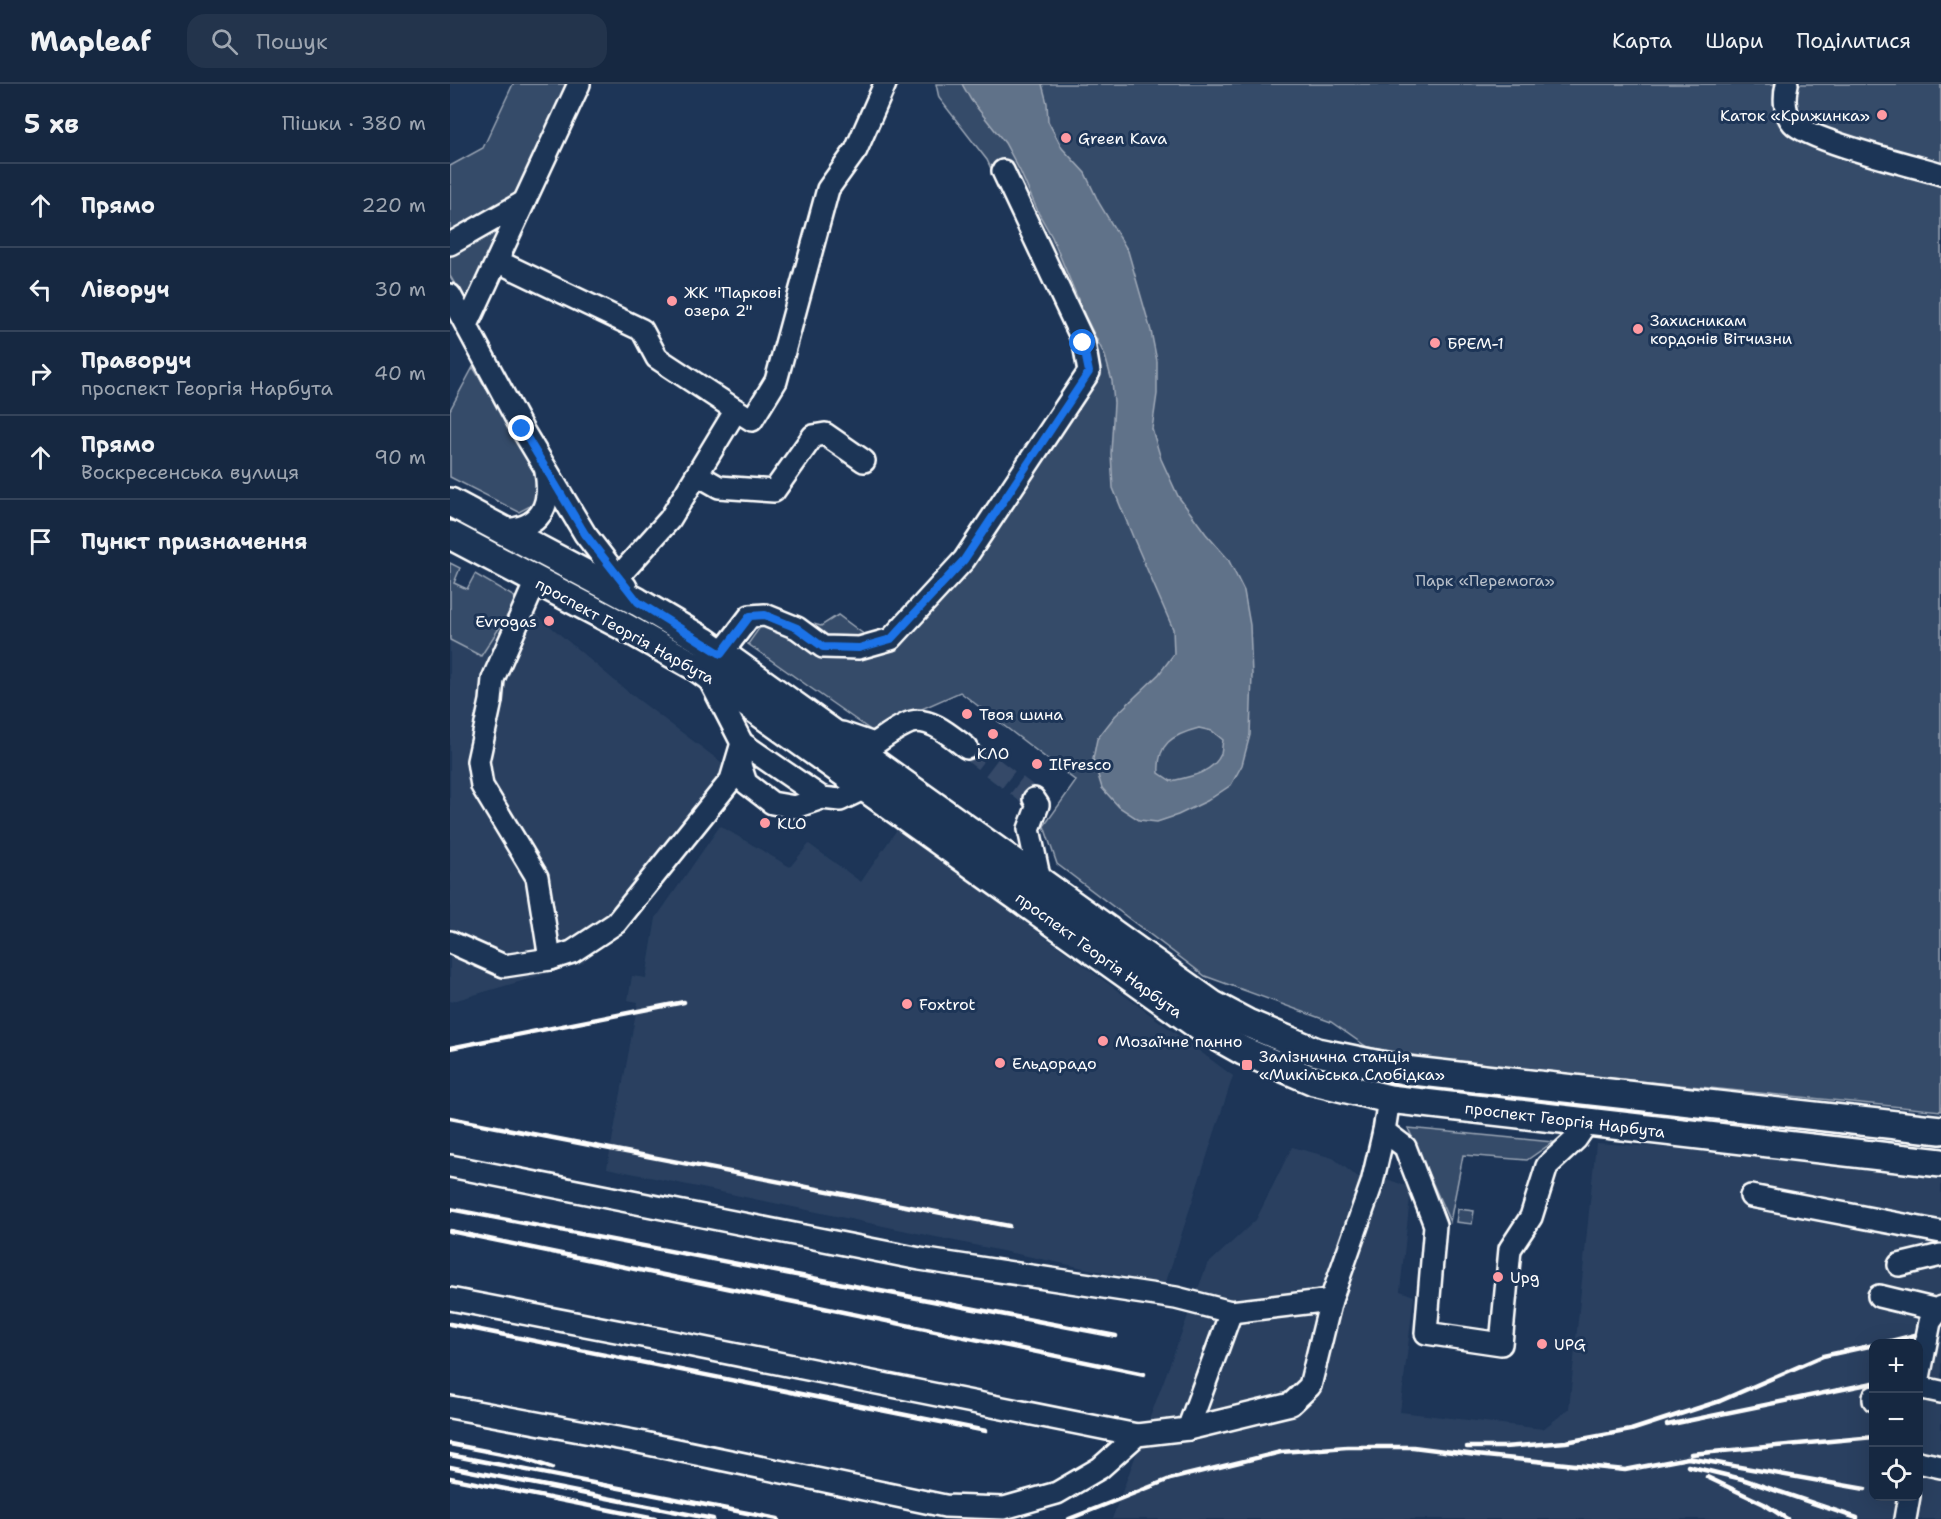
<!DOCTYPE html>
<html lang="uk">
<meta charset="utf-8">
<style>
:root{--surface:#162841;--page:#23344c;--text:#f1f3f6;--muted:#9ea6b1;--line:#35445a}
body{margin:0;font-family:"Shantell Sans",sans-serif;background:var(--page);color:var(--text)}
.controls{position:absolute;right:18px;bottom:18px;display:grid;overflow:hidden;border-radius:12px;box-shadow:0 6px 24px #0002}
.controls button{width:54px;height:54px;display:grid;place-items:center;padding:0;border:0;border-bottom:2px solid var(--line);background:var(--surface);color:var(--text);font:30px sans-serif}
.stop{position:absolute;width:18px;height:18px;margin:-14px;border:4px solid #1a73e8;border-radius:50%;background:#fff}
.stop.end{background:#1a73e8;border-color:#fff;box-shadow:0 2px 6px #0008}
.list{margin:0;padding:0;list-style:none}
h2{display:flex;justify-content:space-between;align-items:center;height:78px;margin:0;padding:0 24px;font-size:26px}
h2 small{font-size:20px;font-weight:400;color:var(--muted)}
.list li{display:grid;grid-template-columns:39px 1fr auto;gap:18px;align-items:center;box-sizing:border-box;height:84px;padding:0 24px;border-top:2px solid var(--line)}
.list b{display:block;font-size:22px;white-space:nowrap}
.list p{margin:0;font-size:20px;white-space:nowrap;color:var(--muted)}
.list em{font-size:20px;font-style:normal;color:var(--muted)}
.icon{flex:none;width:33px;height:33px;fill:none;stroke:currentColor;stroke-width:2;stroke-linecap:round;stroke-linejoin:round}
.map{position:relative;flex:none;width:1491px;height:1435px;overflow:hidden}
header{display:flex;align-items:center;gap:36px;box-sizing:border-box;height:84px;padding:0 30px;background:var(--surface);border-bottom:2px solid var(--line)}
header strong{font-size:28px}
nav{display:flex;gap:33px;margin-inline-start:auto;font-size:21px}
.search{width:420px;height:54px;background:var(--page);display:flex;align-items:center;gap:15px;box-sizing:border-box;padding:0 21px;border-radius:18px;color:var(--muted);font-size:22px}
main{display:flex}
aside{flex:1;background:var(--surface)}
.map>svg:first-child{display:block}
.built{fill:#2a4161;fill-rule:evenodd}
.green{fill:#364b69;stroke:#9aa5b4;stroke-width:1.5}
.water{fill:#617289;stroke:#a0aab8;stroke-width:1.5;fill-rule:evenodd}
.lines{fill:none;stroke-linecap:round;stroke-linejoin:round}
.minor-tunnel{stroke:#344968;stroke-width:21;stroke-dasharray:21 10;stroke-linecap:butt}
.minor-casing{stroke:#fff;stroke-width:26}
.major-casing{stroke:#fff;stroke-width:32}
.minor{stroke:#1d3557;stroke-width:21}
.major{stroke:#1d3557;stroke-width:27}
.rail{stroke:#fff;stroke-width:4.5}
.route{stroke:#1a73e8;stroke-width:8}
.poi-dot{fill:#ff9aa2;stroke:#1d3557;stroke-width:2}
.labels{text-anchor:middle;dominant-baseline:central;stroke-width:6;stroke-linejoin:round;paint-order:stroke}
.poi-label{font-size:16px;fill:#fff;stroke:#1d3557;text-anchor:start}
.park-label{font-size:16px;fill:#b9c0ca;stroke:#1d3557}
.street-label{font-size:16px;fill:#fff;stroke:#1d3557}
</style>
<header>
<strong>Mapleaf</strong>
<div class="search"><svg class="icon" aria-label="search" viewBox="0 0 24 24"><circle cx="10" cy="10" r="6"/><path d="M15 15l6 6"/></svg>Пошук</div>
<nav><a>Карта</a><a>Шари</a><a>Поділитися</a></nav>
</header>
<main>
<aside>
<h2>5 хв<small>Пішки · 380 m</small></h2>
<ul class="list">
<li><svg class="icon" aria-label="ahead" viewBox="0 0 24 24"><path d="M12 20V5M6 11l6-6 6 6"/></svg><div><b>Прямо</b></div><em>220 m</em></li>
<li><svg class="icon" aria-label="left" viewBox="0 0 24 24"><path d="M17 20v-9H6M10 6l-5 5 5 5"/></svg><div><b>Ліворуч</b></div><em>30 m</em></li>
<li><svg class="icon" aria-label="right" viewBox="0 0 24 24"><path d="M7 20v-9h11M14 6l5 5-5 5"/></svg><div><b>Праворуч</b><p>проспект Георгія Нарбута</p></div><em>40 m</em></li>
<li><svg class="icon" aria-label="ahead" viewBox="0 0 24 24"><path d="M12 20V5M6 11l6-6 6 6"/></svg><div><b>Прямо</b><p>Воскресенська вулиця</p></div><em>90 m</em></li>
<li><svg class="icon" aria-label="arrive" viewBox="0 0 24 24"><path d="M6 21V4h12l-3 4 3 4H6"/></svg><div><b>Пункт призначення</b></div></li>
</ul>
</aside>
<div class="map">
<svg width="1491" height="1435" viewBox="0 0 1491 1435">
<rect width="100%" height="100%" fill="#1d3557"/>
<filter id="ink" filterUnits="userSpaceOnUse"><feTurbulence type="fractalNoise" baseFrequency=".0167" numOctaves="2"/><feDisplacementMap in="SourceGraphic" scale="12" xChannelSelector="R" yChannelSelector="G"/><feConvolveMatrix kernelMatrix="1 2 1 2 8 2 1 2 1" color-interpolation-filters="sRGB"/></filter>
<g filter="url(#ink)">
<g class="built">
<polygon points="68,515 178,608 271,678 275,691 133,879 0,918 0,556 31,572"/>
<polygon points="270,742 340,783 359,760 411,798 448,744 783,992 715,1201 157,1084 188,918 178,916 182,892 196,894 206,834"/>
<path d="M1146,1059L1337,1072L1491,1089V1435H662L757,1181L806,1136L842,1063L883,1074L911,1096L935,1103L937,1095L961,1104L950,1207L964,1212L950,1328L1093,1345L1119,1325ZM1424,1260H1468V1412H1424Z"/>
</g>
<g class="green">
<polygon points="63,0 121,0 67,113 0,149 0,82 33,64"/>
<polygon points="486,0 1491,0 1491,1027 1010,979 917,963 881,938 755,892 607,780 594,742 626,697 510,608 422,647 298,560 323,525 344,535 371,542 388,531 419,554 431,550 509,469 633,282 537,76 489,14"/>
<polygon points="64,131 19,224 0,192 0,168"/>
<polygon points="23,283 89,392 84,420 69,428 0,393 0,326"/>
<polygon points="0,479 10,484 4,499 17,505 25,490 68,515 31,572 0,556"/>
<polygon points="958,1044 1103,1058 1077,1076 1013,1071 1000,1138"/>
<polygon points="1008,1125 1024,1127 1022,1140 1006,1138"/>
</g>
<path class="water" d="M512,0H592L597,19L598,37L612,64L635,89L649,119L678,167L701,247L707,277V310L702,345L711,375L728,412L756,450L778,475L794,507L800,541L802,591L800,651L792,681L781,701L757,717L728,731L707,738L689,736L669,723L652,704L643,675L647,655L665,632L709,590L724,570L723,545L683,453L663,404L661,369L664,319L662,297L655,272L635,232L602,153L589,130L570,87L555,59L521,16ZM749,644L762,647L773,656C772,660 772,666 771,670C763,689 739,693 721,697L709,689C707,660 722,651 749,644Z"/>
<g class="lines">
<polyline class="minor-tunnel" points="517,664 584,715"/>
<defs>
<g id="minor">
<path d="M1337,0C1334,13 1334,29 1343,39C1358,56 1464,82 1491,90"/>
<polyline points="0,160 74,118"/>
<polyline points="47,177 192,246 207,274 286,326"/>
<polyline points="0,211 72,345 135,450 176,503"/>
<polyline points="17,241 129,0"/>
<polyline points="248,391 269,403 324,407 363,352 375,350 414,377"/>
<path d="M54,446C90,444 102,423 96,388"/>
<polyline points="169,492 220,435 286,326 302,336 326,297 378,105 406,66 435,0"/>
<polyline points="86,497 43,595 41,617 28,677 32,702 87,793 100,875"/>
<polyline points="271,570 300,532 315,531 347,544 373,563 409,564 441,555 514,476 639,288 634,259 553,87"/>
<polyline points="258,593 292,659 372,714"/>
<path d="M392,649L424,660C434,654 450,641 462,638C481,633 503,654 517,664"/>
<polyline points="291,671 290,681 296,699 322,719 345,723 372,714 390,716 411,706 421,708"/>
<polyline points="584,715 588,721 579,745 590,797"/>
<polyline points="0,858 54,882 100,875 122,868 166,839 281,696 292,659"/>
<polyline points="934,1047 955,1063 985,1141 976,1249 1051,1260 1060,1165 1081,1133 1097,1082 1126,1055 1137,1039"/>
<polyline points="0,1082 470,1175 726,1214 781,1228 881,1216"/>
<polyline points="1301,1112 1491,1148"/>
<polyline points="1449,1181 1491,1171"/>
<polyline points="1429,1212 1487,1226"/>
<polyline points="0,1215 218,1257 687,1351"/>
<polyline points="1468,1299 1480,1238 1491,1223"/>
<polyline points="1468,1303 1491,1308"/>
<polyline points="1424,1313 1424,1316"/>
<polyline points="0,1323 189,1358 495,1422 554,1424 607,1409 650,1384 687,1351 738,1345 841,1320 860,1302 881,1216 922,1099 934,1047 939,1015"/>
<polyline points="738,1345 781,1228"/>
<polyline points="1468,1378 1491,1383"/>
<polyline points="1455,1435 1459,1412"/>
</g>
<g id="major">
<polyline points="0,418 188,518 254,557 763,921 797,939 867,968 954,986 1491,1046"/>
<polyline points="0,451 171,541 246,583 750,943 793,967 864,997 939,1015 1491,1079"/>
</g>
</defs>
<use href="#minor" class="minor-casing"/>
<use href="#major" class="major-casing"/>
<use href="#minor" class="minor"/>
<use href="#major" class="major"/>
<g class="rail">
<polyline points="0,964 234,918"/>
<polyline points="0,1034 559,1142"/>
<polyline points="0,1125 666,1252"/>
<polyline points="0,1147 694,1290"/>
<polyline points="0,1240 536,1347"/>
<polyline points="1429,1260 1465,1251"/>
<polyline points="1217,1341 1423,1299"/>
<polyline points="0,1360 72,1374 102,1384"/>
<polyline points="1017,1363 1054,1363 1116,1358 1181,1346 1270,1317 1373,1272 1424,1261"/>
<polyline points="1241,1370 1424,1353"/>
<polyline points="0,1371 328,1435"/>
<polyline points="1238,1382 1292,1395 1407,1434"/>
<polyline points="0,1383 263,1435"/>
<polyline points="1257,1393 1314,1420 1337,1435"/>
<polyline points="0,1394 205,1435"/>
<polyline points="619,1435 720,1395 831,1368 897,1363 963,1363 1026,1371 1175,1386 1238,1374 1415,1405"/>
</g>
</g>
</g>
<g class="lines" filter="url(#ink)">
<polyline class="route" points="72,345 135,450 188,518 271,570 300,532 315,531 347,544 373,563 409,564 441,555 514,476 639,288 633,259"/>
</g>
<g class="poi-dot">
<circle cx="1432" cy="31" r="6"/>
<circle cx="616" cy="54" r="6"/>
<circle cx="222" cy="217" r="6"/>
<circle cx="1188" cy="245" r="6"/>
<circle cx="985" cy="259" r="6"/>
<circle cx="99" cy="537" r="6"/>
<circle cx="517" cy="630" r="6"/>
<circle cx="543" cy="650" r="6"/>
<circle cx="587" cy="680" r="6"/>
<circle cx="315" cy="739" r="6"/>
<circle cx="457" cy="920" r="6"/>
<circle cx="653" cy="957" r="6"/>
<circle cx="550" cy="979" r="6"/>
<rect x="791" y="975" width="12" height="12" rx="3"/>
<circle cx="1048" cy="1193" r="6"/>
<circle cx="1092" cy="1260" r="6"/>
</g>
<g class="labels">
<g class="poi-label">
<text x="1420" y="31" text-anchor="end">Каток «Крижинка»</text>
<text x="628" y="54">Green Kava</text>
<text x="234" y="208">ЖК "Паркові<tspan x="234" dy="18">озера 2"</tspan></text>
<text x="1200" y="236">Захисникам<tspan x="1200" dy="18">кордонів Вітчизни</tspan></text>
<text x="997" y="259">БРЕМ-1</text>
<text x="87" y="537" text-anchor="end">Evrogas</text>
<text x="529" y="630">Твоя шина</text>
<text x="543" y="669" text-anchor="middle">КЛО</text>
<text x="599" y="680">IlFresco</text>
<text x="327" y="739">KLO</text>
<text x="469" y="920">Foxtrot</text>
<text x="665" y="957">Мозаїчне панно</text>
<text x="809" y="972">Залізнична станція<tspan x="809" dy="18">«Микільська Слобідка»</tspan></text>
<text x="562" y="979">Ельдорадо</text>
<text x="1060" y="1193">Upg</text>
<text x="1104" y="1260">UPG</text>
</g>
<g class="park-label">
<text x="1035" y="496">Парк «Перемога»</text>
</g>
<g class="street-label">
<text transform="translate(175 547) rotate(29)">проспект Георгія Нарбута</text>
<text transform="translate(649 871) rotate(36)">проспект Георгія Нарбута</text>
<text transform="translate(1115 1036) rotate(7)">проспект Георгія Нарбута</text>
</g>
</g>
</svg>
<div class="controls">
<button>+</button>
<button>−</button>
<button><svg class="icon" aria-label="locate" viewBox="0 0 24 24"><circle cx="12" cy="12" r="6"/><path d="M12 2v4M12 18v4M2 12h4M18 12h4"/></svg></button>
</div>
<div class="stop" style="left:633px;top:259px"></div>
<div class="stop end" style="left:72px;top:345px"></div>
</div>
</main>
